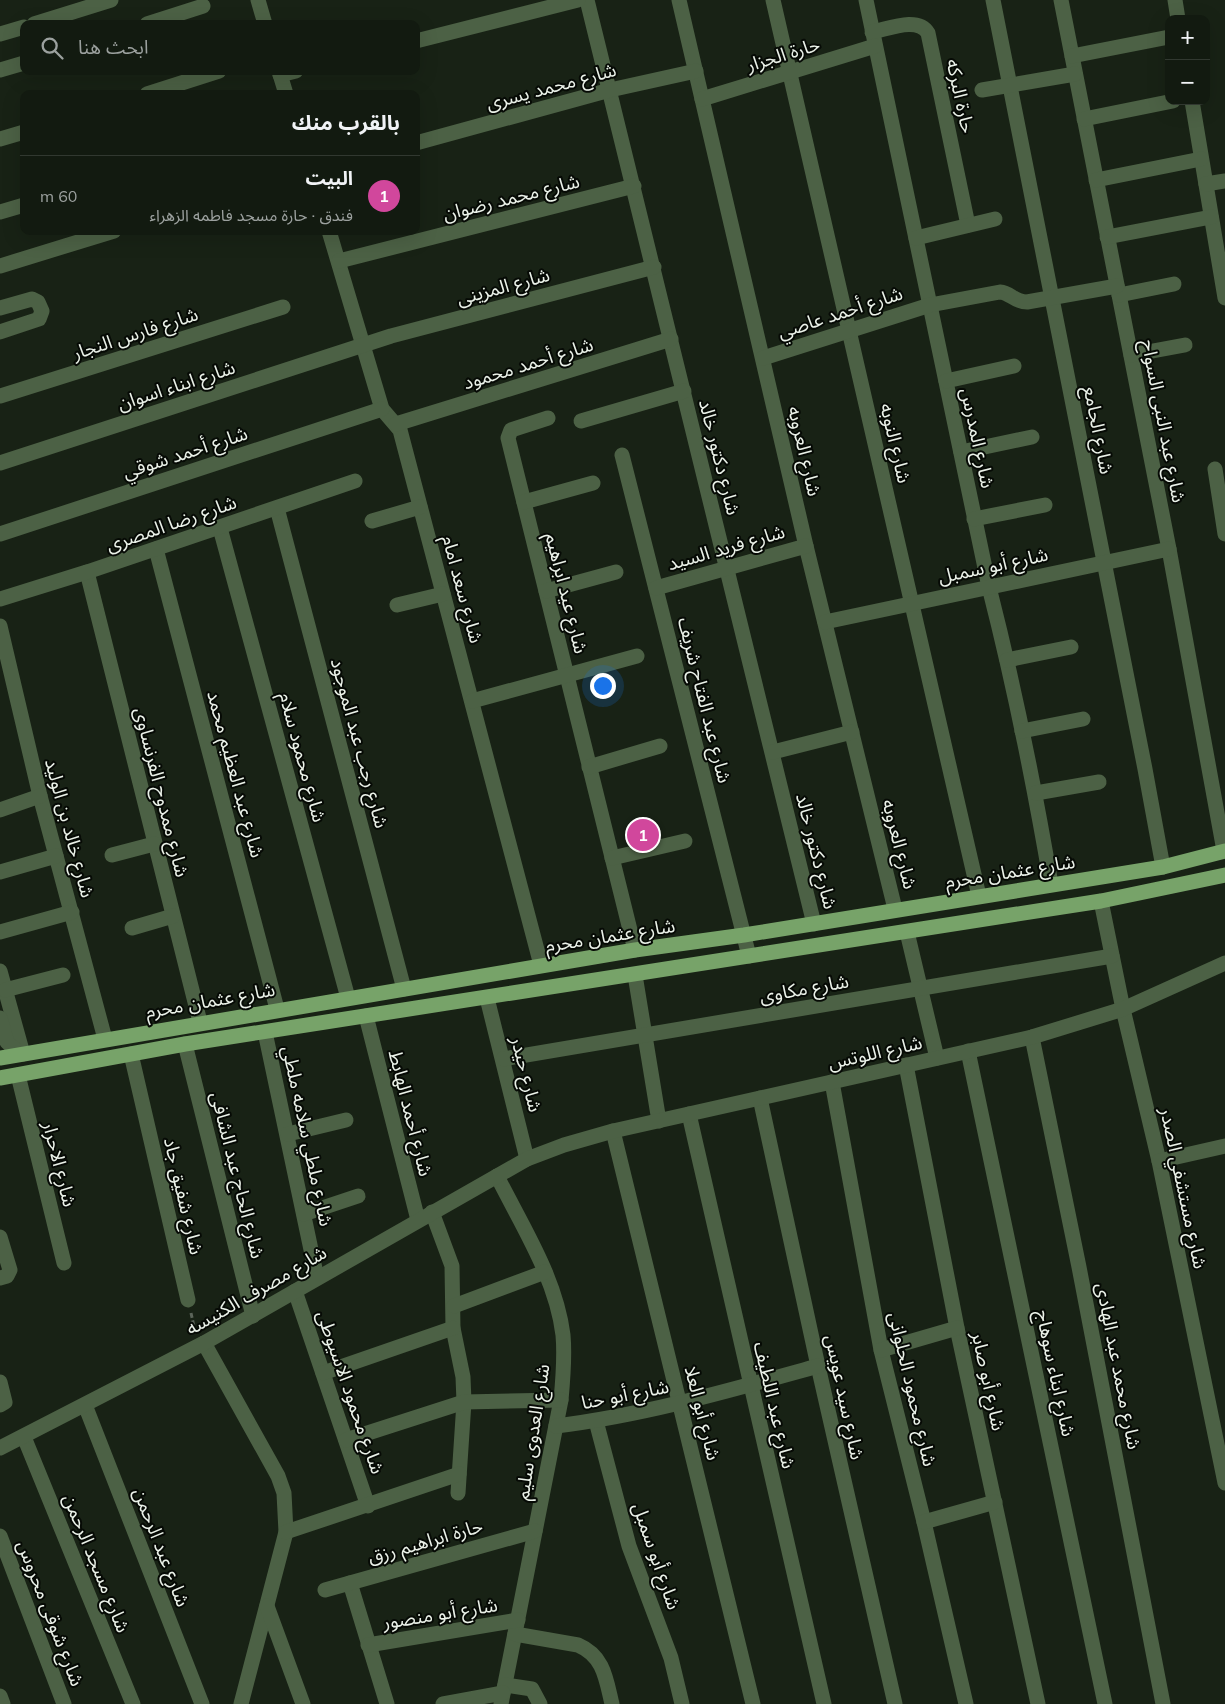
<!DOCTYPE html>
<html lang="ar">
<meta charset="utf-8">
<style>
:root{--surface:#121a10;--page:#1b2319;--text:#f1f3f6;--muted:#9ca19f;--line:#313830;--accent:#8eb9fd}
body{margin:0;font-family:Mulish,"Noto Sans Arabic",sans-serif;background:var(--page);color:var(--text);direction:rtl}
.controls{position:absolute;right:15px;top:15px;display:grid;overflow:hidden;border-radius:10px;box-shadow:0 5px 20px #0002}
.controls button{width:45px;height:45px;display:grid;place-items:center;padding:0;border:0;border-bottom:1px solid var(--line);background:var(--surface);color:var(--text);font:25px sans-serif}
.you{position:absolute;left:602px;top:685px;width:18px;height:18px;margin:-12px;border:4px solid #fff;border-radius:50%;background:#1a73e8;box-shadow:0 0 0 8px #1a73e833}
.badge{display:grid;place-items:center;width:32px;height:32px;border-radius:50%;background:var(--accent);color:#fff;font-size:16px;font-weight:700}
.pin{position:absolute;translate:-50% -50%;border:2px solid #fff;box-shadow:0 1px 5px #0006}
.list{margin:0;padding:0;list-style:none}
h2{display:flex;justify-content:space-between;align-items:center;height:65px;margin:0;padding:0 20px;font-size:21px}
h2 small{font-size:16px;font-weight:400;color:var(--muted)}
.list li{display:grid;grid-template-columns:32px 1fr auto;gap:15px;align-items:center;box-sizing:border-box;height:80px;padding:0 20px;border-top:1px solid var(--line)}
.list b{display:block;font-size:19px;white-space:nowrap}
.list p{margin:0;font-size:16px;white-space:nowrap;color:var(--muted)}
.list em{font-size:16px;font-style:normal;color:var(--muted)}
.icon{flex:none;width:28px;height:28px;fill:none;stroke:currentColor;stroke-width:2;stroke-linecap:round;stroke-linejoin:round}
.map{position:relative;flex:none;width:1225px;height:1704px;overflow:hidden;direction:ltr}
.search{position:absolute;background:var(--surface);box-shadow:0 5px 20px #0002;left:20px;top:20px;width:400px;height:55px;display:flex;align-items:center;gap:12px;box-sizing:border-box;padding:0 18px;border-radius:10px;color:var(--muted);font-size:19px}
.panel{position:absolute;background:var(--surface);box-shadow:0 5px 20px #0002;left:20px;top:90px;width:400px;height:145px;border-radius:10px;direction:rtl}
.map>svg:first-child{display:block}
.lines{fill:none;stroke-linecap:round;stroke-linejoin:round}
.path{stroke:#5b6459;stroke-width:3;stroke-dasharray:5 2.5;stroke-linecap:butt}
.minor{stroke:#4c6145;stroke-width:15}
.major{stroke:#77a369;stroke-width:15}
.labels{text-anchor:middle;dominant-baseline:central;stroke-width:4;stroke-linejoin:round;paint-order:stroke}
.street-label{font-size:19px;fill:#ebf2e9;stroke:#060a05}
</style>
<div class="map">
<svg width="1225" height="1704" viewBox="0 0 1225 1704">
<rect width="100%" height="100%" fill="#182215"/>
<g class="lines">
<polyline class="path" points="191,1313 195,1331"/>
<g class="minor">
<polyline points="258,0 265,24"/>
<polyline points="587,0 814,924"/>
<polyline points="679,0 806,546 895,909"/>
<polyline points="773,0 979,896"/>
<path d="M866,0L989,587C1014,685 1034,784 1051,884"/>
<polyline points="993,0 1145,769 1163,867"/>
<polyline points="1061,0 1169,549 1224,851"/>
<polyline points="1175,0 1178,19"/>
<polyline points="34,24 111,0"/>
<polyline points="147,24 203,6"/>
<path d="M872,32C888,29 918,16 928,33L968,225"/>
<polyline points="0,34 24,27"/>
<polyline points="416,41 578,0"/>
<polyline points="1072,56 1169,37"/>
<polyline points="0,70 24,63"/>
<polyline points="279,71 286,94"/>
<polyline points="280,75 296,71"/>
<polyline points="982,90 1075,74"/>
<polyline points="147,94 219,71"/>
<polyline points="702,99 875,46"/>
<polyline points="1192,101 1225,298"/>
<polyline points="1084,119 1173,101"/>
<polyline points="0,139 24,132"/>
<polyline points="416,143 610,90 696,71"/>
<polyline points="1096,180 1201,159"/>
<polyline points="1206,184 1225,181"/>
<polyline points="0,212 24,205"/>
<polyline points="329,231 382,409 400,430 541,965"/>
<polyline points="1107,237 1211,217"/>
<polyline points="916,238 995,219"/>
<polyline points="339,261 634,186"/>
<polyline points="0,266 114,231"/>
<polyline points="1119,295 1174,284"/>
<polyline points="0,308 32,299 38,302 42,311 39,319 0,332"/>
<polyline points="1131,355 1185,345"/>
<path d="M763,358L930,305L1000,292C1011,293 1014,302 1027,302L1117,286"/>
<polyline points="946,381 1014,366"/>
<polyline points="0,396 283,307"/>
<polyline points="548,418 511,430 508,438 635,950"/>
<polyline points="581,421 684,391"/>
<polyline points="396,424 671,339"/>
<polyline points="961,452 1032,437"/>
<polyline points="622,455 749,956"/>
<polyline points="0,463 391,336 654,267"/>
<polyline points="1215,469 1225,534"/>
<polyline points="524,502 593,483"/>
<polyline points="277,508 404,989"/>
<polyline points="974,519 1045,505"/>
<polyline points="372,521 420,507"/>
<polyline points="220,528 348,998"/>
<polyline points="0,534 382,409"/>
<polyline points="156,549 277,1009"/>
<polyline points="87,572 200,1022"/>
<polyline points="656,588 806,546"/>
<polyline points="546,591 616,572"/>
<polyline points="0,599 87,572 355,481"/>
<polyline points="397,605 443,594"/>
<polyline points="825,622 1169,549"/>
<polyline points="0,626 40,796 105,1039"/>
<polyline points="1007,660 1071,647"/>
<polyline points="472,701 637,656"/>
<polyline points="1022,731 1083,719"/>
<polyline points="773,752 852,732"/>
<polyline points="589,767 660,746"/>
<polyline points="1036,793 1099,782"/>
<polyline points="0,810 40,796"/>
<polyline points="112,855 154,844"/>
<polyline points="612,858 685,841"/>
<polyline points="0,872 56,856"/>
<polyline points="1101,901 1123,1009 1159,1161 1225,1483"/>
<polyline points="132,928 173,916"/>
<polyline points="0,932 72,912"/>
<polyline points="907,932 937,1058"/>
<polyline points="0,971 23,1054"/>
<polyline points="635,975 659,1121"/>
<polyline points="5,990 63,975"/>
<polyline points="487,998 527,1159"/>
<polyline points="366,1016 418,1220"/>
<polyline points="0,1018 7,1042 20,1054"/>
<polyline points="265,1032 317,1278"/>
<polyline points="1032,1037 1079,1267 1163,1704"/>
<polyline points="185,1044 253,1316"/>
<polyline points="968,1051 1105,1704"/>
<polyline points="131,1054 188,1300"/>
<polyline points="503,1059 1112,956"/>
<polyline points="906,1065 957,1328 1038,1704"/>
<polyline points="18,1075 64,1263"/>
<polyline points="832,1082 881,1350 924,1522 966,1704"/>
<polyline points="760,1098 818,1366 895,1704"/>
<polyline points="689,1114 824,1704"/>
<polyline points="613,1131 753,1704"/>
<polyline points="288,1134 346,1120"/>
<polyline points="1159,1161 1225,1146"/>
<path d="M497,1176C522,1226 556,1278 563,1335C565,1357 563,1379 561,1400L501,1704"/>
<polyline points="432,1212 452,1266 453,1328 463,1377 464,1402 458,1493"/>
<polyline points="304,1214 358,1196"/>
<polyline points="0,1237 10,1270 7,1276 0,1278"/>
<polyline points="295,1291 368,1506"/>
<polyline points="454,1306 545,1272"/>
<polyline points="204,1343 278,1476 284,1493 286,1532 241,1704"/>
<polyline points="881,1350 957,1328"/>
<polyline points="323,1373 453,1328"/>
<polyline points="0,1382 5,1402 0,1405"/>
<polyline points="85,1405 202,1704"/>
<polyline points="596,1421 629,1546 671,1658 682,1704"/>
<path d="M556,1426C645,1415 731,1390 818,1366"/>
<polyline points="24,1437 133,1704"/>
<polyline points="346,1440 464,1402 561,1400"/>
<polyline points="0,1448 204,1343 527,1159 564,1145 613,1131 1032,1037 1123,1009 1225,963"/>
<polyline points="924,1522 995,1502"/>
<polyline points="286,1532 459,1474"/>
<polyline points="0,1536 64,1704"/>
<polyline points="350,1583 387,1704"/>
<polyline points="325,1590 535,1531"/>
<polyline points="267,1606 303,1704"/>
<path d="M515,1634L578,1645C604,1656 606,1679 612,1704"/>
<polyline points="368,1645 518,1620"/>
<polyline points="505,1685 532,1689 540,1704"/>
<polyline points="0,1696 3,1704"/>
<polyline points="443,1704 503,1693"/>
</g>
<g class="major">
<polyline points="0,1058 635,950 744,935 1163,867 1225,851"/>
<polyline points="0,1078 185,1044 1101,901 1225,875"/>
</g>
</g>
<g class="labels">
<g class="street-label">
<text transform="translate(783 54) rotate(-17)">حارة الجزار</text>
<text transform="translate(551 86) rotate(-15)">شارع محمد يسرى</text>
<text transform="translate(961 96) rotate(78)">حارة البركه</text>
<text transform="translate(511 197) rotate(-14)">شارع محمد رضوان</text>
<text transform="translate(503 286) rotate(-15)">شارع المزينى</text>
<text transform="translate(840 312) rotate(-18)">شارع أحمد عاصي</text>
<text transform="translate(135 333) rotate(-18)">شارع فارس النجار</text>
<text transform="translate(528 363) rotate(-17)">شارع أحمد محمود</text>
<text transform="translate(176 385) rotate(-18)">شارع ابناء اسوان</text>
<text transform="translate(1164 421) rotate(79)">شارع عبد النبى السواح</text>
<text transform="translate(1099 430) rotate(79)">شارع الجامع</text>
<text transform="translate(978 438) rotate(78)">شارع المدرس</text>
<text transform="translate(896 443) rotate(77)">شارع النوبه</text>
<text transform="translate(805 451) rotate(77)">شارع العروبه</text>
<text transform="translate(185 452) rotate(-18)">شارع أحمد شوقي</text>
<text transform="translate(720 457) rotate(76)">شارع دكتور خالد</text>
<text transform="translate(171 523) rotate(-19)">شارع رضا المصرى</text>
<text transform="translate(726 547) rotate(-16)">شارع فريد السيد</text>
<text transform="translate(993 565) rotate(-12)">شارع أبو سمبل</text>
<text transform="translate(463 589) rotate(75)">شارع سعد امام</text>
<text transform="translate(567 593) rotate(76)">شارع عيد ابراهيم</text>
<text transform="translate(705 700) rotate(76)">شارع عبد الفتاح شريف</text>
<text transform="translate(360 743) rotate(75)">شارع رجب عبد الموجود</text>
<text transform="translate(303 757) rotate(75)">شارع محمود سلام</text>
<text transform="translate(236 774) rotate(75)">شارع عبد العظيم محمد</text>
<text transform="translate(162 792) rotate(76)">شارع ممدوح الفرنساوى</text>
<text transform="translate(70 828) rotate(75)">شارع خالد بن الوليد</text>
<text transform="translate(900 844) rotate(76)">شارع العروبه</text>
<text transform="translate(817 851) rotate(76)">شارع دكتور خالد</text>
<text transform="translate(1010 871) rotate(-9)">شارع عثمان محرم</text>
<text transform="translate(610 935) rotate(-9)">شارع عثمان محرم</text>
<text transform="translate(804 988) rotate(-10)">شارع مكاوى</text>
<text transform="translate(210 1000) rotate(-10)">شارع عثمان محرم</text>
<text transform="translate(875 1052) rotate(-13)">شارع اللوتس</text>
<text transform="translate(527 1074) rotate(76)">شارع حيدر</text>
<text transform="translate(411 1113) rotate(76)">شارع أحمد الهابط</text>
<text transform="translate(308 1136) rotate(78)">شارع ملطي سلامه ملطي</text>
<text transform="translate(60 1164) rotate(76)">شارع الاحرار</text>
<text transform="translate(238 1175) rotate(76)">شارع الحاج عبد الشافى</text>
<text transform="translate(1184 1188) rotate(78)">شارع مستشفي الصدر</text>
<text transform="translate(184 1196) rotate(77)">شارع شفيق جاد</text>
<text transform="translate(256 1290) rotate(-30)">شارع مصرف الكنيسه</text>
<text transform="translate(1119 1366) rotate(79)">شارع محمد عبد الهادى</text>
<text transform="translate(1056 1373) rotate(78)">شارع ابناء سوهاج</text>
<text transform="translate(989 1381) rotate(78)">شارع أبو صابر</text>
<text transform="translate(913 1389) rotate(77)">شارع محمود الحلوانى</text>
<text transform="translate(351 1392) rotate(71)">شارع محمود الاسيوطى</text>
<text transform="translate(625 1394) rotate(-11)">شارع أبو حنا</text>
<text transform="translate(845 1397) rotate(78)">شارع سيد عويس</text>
<text transform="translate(775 1405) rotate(77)">شارع عبد اللطيف</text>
<text transform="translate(703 1413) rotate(76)">شارع أبو العلا</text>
<text transform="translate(532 1432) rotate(-81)">شارع العدوى سليم</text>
<text transform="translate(425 1541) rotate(-16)">حارة ابراهيم رزق</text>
<text transform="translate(162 1547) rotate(69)">شارع عبد الرحمن</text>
<text transform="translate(657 1556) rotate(71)">شارع أبو سمبل</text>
<text transform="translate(97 1563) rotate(68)">شارع مسجد الرحمن</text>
<text transform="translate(51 1613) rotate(69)">شارع شوقى محروس</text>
<text transform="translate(440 1613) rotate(-9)">شارع أبو منصور</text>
</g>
</g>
</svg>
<div class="controls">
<button>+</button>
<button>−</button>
</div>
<div class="you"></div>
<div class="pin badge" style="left:643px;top:835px;background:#d1479c">1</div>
<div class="search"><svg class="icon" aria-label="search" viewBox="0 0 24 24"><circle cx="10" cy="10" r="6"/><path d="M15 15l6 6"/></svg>ابحث هنا</div>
<section class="panel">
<h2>بالقرب منك<small></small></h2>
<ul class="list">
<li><span class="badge" style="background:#d1479c">1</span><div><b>البيت</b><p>فندق · حارة مسجد فاطمه الزهراء</p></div><em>60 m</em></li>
</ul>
</section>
</div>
